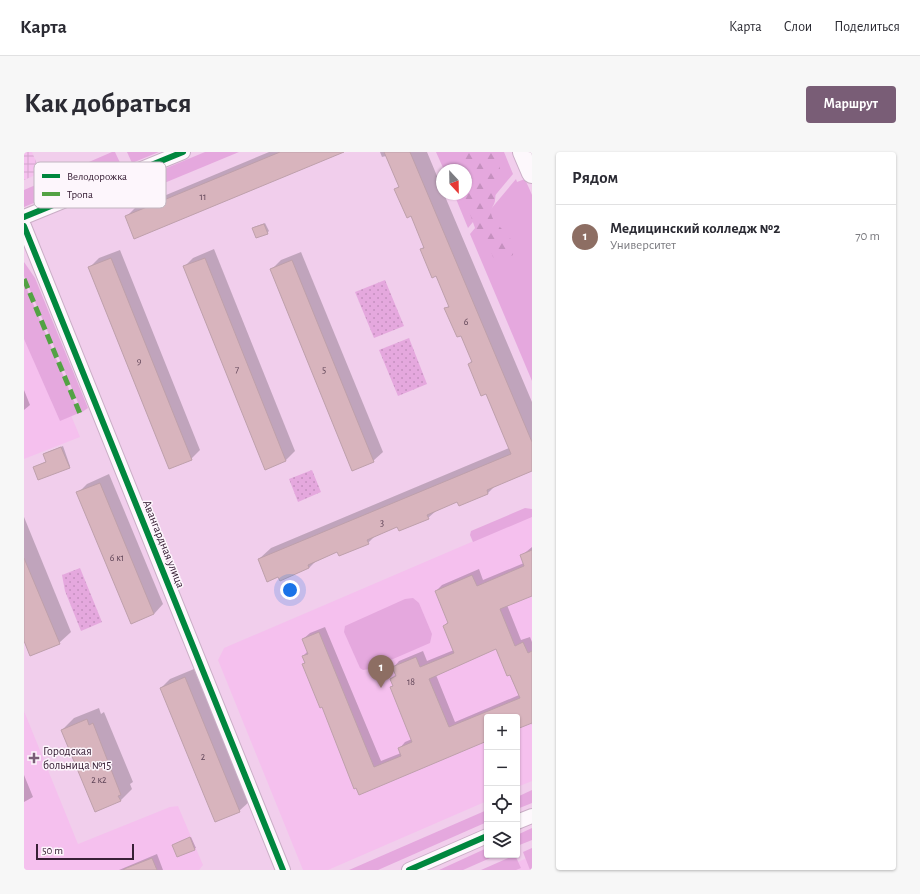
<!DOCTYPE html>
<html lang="ru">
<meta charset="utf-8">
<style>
:root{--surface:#fff;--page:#f7f7f7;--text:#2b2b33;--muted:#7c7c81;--line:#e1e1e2;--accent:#795d76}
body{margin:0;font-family:"Alegreya Sans",sans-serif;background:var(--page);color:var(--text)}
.controls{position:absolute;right:12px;bottom:12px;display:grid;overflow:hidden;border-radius:4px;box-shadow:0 1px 3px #0004}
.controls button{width:36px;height:36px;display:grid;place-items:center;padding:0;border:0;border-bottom:1px solid var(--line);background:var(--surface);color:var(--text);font:20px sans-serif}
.compass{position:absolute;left:412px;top:12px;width:36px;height:36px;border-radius:50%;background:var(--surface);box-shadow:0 1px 3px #0004;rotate:158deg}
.scale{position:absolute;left:12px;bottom:10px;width:98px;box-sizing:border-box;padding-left:4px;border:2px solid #382036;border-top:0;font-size:11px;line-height:14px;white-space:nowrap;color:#382036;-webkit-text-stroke:3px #fdf6fc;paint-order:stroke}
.you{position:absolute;left:266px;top:438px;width:14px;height:14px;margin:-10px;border:3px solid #fff;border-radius:50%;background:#1a73e8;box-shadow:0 0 0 6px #1a73e833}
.badge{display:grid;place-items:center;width:26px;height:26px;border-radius:50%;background:var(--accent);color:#fff;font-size:13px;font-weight:700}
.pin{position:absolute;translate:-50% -33px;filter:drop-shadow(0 1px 2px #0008)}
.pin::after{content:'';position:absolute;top:21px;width:14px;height:12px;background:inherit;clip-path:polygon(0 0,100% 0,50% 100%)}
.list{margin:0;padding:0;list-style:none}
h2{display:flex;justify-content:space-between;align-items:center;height:52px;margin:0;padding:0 16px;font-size:17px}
h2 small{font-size:13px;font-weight:400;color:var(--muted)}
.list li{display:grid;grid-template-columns:26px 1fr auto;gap:12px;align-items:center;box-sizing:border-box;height:64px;padding:0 16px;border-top:1px solid var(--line)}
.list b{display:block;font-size:15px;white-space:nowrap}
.list p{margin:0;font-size:13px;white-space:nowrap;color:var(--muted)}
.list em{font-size:13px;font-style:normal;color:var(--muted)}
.icon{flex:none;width:22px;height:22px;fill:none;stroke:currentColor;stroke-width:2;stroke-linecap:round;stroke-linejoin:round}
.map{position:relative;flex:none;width:508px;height:718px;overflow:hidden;border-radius:4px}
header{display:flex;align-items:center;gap:24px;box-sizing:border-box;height:56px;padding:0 20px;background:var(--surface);border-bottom:1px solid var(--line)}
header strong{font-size:19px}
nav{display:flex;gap:22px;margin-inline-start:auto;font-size:14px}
.intro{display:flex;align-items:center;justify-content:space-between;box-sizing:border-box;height:96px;padding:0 24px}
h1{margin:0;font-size:28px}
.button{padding:10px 18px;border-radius:4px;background:var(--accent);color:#fff;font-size:14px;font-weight:700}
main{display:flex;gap:24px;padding:0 24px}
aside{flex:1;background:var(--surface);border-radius:4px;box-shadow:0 1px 3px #0004}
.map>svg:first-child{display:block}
.built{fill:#f5c0ee}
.industrial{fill:url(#industrial-grid)}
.grass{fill:#e5a8de}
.forest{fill:url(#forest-firs)}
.park{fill:url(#park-dots)}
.shadow{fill:#0003;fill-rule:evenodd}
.building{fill:#d8b4bd;stroke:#bea0ab;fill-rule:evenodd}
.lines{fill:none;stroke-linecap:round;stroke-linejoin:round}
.minor-casing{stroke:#caaec6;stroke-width:16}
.secondary-casing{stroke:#caaec6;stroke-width:22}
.minor{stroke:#fdf8fc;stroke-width:14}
.secondary{stroke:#fdf8fc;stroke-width:20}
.quiet{stroke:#53a244;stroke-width:5;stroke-dasharray:10 5;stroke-linecap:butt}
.cycleway-casing{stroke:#fdf6fc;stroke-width:8}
.cycleway{stroke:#00873e;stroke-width:6}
.poi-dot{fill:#795d76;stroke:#fdf6fc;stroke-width:1.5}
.labels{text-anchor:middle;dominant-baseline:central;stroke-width:3;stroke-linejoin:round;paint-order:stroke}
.number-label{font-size:10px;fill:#604558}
.street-label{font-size:12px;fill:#382036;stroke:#fdf6fc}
.poi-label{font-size:12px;fill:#382036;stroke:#fdf6fc;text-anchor:start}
.key{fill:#fdf6fc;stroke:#c2b6c1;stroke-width:1}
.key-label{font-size:11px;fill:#382036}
</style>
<header>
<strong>Карта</strong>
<nav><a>Карта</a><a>Слои</a><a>Поделиться</a></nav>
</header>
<div class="intro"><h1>Как добраться</h1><a class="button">Маршрут</a></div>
<main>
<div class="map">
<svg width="508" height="718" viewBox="0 0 508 718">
<defs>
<pattern id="industrial-grid" width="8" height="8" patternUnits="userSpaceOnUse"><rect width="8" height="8" fill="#f5c0ee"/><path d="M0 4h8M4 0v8" fill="none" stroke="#d3a5cd"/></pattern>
<pattern id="forest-firs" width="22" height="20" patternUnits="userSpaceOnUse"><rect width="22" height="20" fill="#e5a8de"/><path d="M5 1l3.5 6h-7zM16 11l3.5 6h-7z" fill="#c590bf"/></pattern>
<pattern id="park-dots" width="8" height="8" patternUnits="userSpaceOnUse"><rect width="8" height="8" fill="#e5a8de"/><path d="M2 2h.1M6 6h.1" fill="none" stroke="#c590bf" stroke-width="1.8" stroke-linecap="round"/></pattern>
</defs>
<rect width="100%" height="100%" fill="#f1ceec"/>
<g class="built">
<polygon points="0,150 56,285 0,307"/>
<polygon points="508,364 508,629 493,635 493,565 463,565 463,649 304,718 279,718 194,508 200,496"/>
<polygon points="0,559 54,692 146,655 154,654 179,713 175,718 0,718"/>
<polygon points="508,704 508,718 474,718"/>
</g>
<polygon class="industrial" points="0,0 8,0 16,19 14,22 0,28"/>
<g class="grass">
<polygon points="88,0 91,0 98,15 0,55 0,38"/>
<polygon points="103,0 135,0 108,11"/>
<polygon points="181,0 215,0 121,39 116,27"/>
<polygon points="412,0 480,0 489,22 444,76 430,42 442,42 442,18 420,18"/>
<polygon points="492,27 493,30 501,27 508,43 508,229 446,82"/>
<polygon points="0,110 11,126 64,256 58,260 0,124"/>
<polygon points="0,130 55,261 36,269 0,187"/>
<polygon points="501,356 508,357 508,365 449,390 446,383 447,379"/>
<polygon points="389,446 395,451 408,482 406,491 346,517 339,518 336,516 320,480 321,474 381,447"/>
<polygon points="508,638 508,651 493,657 493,645"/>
<polygon points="463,658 463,670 354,718 325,718"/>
<polygon points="508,676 508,688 493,694 493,683"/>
<polygon points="463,696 463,703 473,703 439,718 415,718"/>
<polygon points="508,696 508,718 506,718 499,700"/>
<polygon points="491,703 497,716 492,718 457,718"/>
</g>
<path class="forest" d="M443,0H472L474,2L477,25L471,32C471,37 472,43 471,48C471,52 467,56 467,60C468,76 493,80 489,103L477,109L469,105L465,94L451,76L439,42H442V18H434L438,4Z"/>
<g class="park">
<polygon points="361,128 380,174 350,186 331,140"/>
<polygon points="385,186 403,232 374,244 355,198"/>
<polygon points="288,318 297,340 274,350 265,327"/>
<polygon points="56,416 78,470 57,479 41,439 38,423"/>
</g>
<g class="shadow">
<polygon points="245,0 313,0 102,65 111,56"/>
<polygon points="356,0 403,0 418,36 418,42 420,42 508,250 508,318 472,333 464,341 435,353 433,349 413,358 404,366 374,374 352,383 344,391 314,399 293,408 285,416 255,424 235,407 247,396 485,296 462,241 445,212 448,208 437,182 422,157 425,153 412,123 397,98 400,94 387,63 372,37 375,34 362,4 358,5"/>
<polygon points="241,71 245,79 243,81 230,75"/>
<polygon points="190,97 271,299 262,308 241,316 160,115 169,106"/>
<polygon points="96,98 176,298 167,307 66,115 75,106"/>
<polygon points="277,100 359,300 349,309 248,117 257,108"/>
<polygon points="0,238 6,253 0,258"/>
<polygon points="39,294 46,314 45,315 10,315 23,309 21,301"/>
<polygon points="85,322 139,452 130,462 54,341 63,332"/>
<polygon points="0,365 47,480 35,491 0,486"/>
<path d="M508,395V443L483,453L497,488L506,485L508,490V573L507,570L493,576V565H463V588L330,636L298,553L279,513L281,510L279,504L284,499L279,487L286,481L301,475L357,609L377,601L375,597L381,590L388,587L367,536L369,533L367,527L372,522L369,516L375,509L399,499L403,509L430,498L420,474L425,469L412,439L418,433L455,417L459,428L500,411L497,404ZM473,496L495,543L431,570L412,523Z"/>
<polygon points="170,517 225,650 215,659 137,536 146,527"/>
<polygon points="75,556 77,562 80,560 109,630 106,632 108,637 96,649 38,578 50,566"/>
<polygon points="0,623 9,645 0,650"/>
<polygon points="167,685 172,696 170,697 149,693"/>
<polygon points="133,702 139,718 95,718"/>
</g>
<g class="building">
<polygon points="256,0 320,0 110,87 101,64"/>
<polygon points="360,0 386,0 508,290 508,319 463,338 464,342 435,354 433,350 403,363 405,367 375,379 373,375 343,388 345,392 315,404 313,400 284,413 285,416 256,429 254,425 243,430 234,407 487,302 462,242 457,244 444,212 448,210 437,184 433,185 420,156 425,155 412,124 408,126 396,97 400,96 387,64 383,66 370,37 375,35"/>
<polygon points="240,72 244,82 232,86 228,76"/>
<polygon points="87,106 168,308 145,317 64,115"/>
<polygon points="181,106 262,309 241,318 159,114"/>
<polygon points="268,108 350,310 328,319 246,117"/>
<polygon points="37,295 46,316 14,328 9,315 22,310 19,302"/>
<polygon points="76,331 130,462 107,472 52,340"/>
<path d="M508,398V444L476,457L491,494L499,490L504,501L508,499V571L493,577V565H463V589L335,643L332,636L330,637L298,555L296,556L278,512L281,511L278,504L284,502L278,487L295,480L350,615L377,604L374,596L388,590L366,535L369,534L366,527L372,524L368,515L392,505L396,515L430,501L419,474L424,471L411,439L448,423L453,434L500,414L496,403ZM472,497L483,524L486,523L496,546L425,575L405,527Z"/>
<polygon points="0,406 36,492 6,504 0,489"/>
<polygon points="161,525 216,660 191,670 136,536"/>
<polygon points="63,567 65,573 69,571 97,643 94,644 97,649 71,660 37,578"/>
<polygon points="166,685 171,698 153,705 148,693"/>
<polygon points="128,706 133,718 100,718 100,717"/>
</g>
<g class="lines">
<defs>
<g id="minor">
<polyline points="0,65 159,0"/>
<polyline points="0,74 259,718"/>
<polyline points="493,670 508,664"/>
<polyline points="385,718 463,684"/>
</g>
<polyline id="secondary" points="499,0 508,21"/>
</defs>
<use href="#minor" class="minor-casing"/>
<use href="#secondary" class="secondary-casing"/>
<use href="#minor" class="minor"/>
<use href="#secondary" class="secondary"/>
<polyline class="quiet" points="0,127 57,264"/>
<defs>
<g id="cycleway">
<polyline points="0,65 159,0"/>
<polyline points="0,74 259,718"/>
<polyline points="385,718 463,684"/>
</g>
</defs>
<use href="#cycleway" class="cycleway-casing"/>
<use href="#cycleway" class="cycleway"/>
</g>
<path class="poi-dot" d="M8 600h4v4h4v4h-4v4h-4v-4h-4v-4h4z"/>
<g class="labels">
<g class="number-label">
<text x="179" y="45">11</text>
<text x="442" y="170">6</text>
<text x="115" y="209">9</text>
<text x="213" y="218">7</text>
<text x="300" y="218">5</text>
<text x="358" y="371">3</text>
<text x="93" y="406">6 к1</text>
<text x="387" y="530">18</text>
<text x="179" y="605">2</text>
<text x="75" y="628">2 к2</text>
</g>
<g class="street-label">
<text transform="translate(140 392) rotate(68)">Авангардная улица</text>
</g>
<g class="poi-label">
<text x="19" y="599">Городская<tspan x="19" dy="14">больница №15</tspan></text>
</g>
</g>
<rect x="10" y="10" width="132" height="46" rx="6" class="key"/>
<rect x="18" y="22" width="18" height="4" fill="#00873e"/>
<rect x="18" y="40" width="18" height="4" fill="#53a244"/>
<g class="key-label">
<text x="43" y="28">Велодорожка</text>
<text x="43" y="46">Тропа</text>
</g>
</svg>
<div class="controls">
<button>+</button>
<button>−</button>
<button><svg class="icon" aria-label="locate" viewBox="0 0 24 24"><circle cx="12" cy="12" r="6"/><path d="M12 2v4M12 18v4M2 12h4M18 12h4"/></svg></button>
<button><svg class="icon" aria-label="layers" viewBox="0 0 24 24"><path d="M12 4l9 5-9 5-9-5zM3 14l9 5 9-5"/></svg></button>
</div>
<svg class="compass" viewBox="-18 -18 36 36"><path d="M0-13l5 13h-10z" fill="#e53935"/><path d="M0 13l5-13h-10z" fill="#7c7c81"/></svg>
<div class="scale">50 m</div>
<div class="you"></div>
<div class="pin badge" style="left:357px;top:536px;background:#8d6e63">1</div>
</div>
<aside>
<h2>Рядом<small></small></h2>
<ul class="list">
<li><span class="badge" style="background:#8d6e63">1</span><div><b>Медицинский колледж №2</b><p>Университет</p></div><em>70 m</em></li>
</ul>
</aside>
</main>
